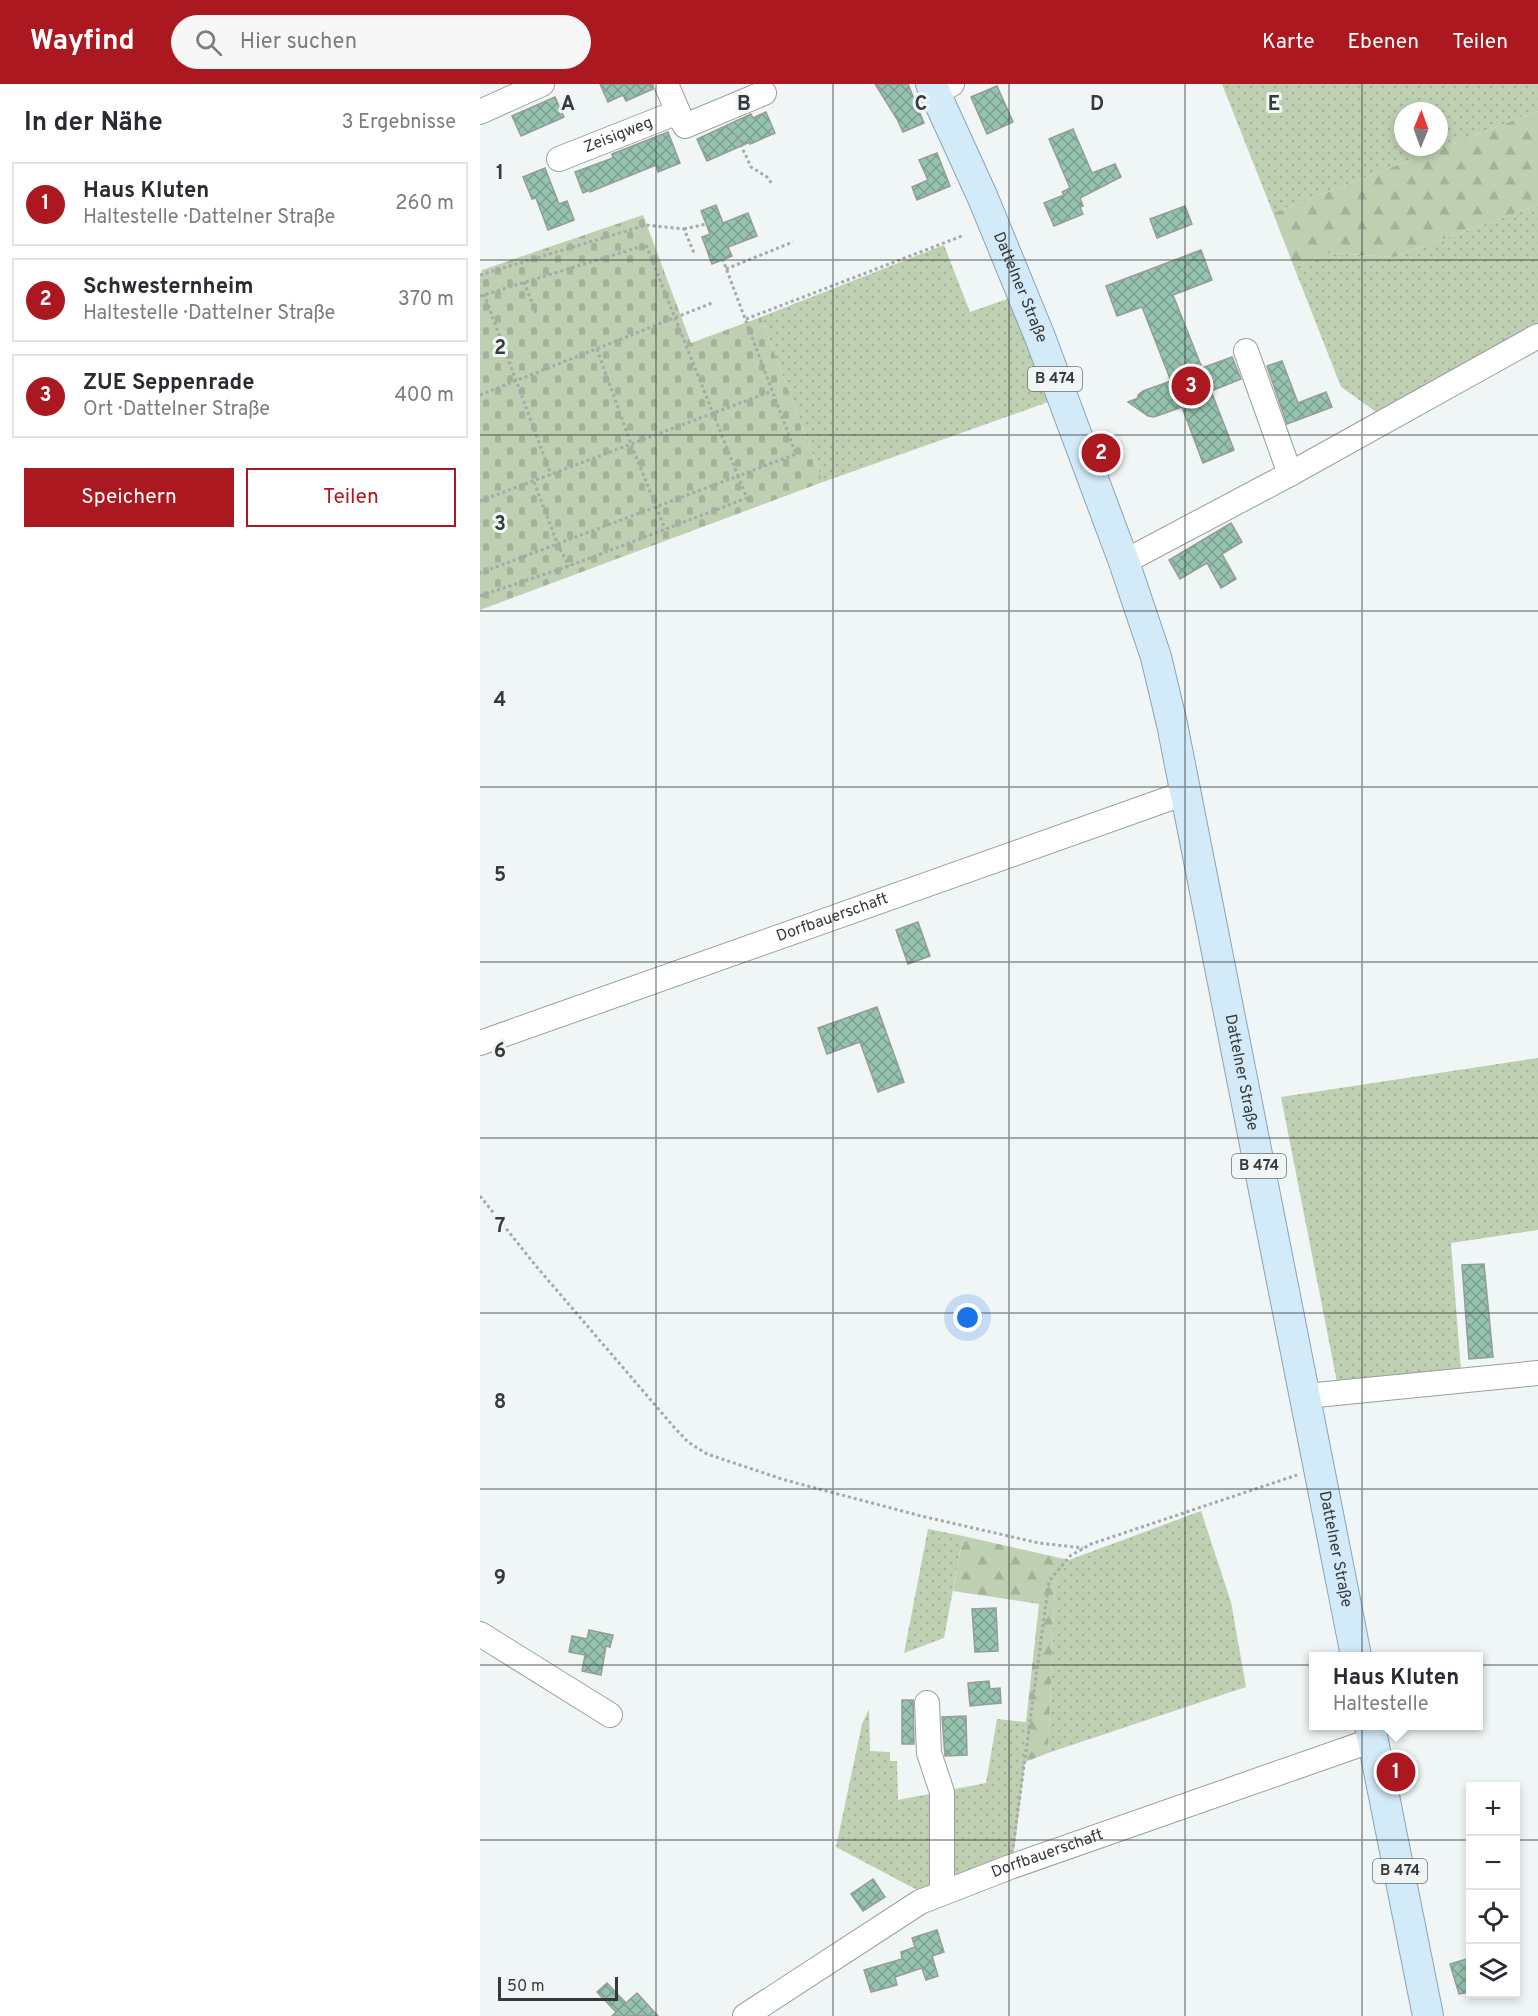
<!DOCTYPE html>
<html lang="de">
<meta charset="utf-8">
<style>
:root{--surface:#fff;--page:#f7f7f7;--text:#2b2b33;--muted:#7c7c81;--line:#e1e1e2;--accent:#ab181f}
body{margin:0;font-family:Overpass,sans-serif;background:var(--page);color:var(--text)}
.controls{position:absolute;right:18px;bottom:18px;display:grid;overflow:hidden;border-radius:0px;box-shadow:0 3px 9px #0003}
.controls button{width:54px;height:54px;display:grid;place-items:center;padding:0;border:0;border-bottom:2px solid var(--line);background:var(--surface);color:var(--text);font:30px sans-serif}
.compass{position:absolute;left:914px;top:18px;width:54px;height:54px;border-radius:50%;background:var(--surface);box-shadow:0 3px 9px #0003;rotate:1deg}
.scale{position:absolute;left:18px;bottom:15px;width:120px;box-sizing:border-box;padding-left:6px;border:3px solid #373a3a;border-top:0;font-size:16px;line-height:21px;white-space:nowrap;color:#373a3a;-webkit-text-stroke:4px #f0f6f6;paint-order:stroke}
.you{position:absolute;left:488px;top:1234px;width:21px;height:21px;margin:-15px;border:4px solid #fff;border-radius:50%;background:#1a73e8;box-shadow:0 0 0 9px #1a73e833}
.badge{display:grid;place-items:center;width:39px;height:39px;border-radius:50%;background:var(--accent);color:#fff;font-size:20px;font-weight:700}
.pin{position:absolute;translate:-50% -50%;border:3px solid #fff;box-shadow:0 2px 6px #0006}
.popup{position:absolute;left:829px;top:1568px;width:174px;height:78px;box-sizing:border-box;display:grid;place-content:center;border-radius:0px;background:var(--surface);filter:drop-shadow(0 2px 4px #0005);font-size:20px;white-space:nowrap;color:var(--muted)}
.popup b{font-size:22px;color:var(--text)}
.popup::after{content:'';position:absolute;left:50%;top:100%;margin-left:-12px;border:12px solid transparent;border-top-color:var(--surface)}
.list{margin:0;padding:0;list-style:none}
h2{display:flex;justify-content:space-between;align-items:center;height:78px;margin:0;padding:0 24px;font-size:26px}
h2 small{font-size:20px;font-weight:400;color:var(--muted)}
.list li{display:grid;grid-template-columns:39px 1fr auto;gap:18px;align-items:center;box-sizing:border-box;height:84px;margin:0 12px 12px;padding:0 12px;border:2px solid var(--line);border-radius:0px}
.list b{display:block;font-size:22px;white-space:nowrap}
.list p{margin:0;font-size:20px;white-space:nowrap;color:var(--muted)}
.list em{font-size:20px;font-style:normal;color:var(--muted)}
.actions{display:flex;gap:12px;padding:18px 24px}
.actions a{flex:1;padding:14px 0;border:2px solid var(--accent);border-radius:0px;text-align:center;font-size:21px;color:var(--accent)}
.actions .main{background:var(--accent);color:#fff}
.icon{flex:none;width:33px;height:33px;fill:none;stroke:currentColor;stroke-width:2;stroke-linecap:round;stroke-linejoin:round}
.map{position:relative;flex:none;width:1058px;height:1932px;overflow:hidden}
header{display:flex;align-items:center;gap:36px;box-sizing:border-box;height:84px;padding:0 30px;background:var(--accent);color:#fff}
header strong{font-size:28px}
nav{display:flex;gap:33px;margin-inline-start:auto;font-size:21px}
.search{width:420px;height:54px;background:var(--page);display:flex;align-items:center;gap:15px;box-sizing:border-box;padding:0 21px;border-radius:33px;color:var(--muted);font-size:22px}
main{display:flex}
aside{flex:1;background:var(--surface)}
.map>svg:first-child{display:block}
.grass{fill:url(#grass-dots);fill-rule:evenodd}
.forest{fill:url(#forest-firs)}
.cemetery{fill:url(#cemetery-stones)}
.building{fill:url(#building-cross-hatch);stroke:#979b99;stroke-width:1.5}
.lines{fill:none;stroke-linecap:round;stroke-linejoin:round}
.minor-casing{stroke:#999e9e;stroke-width:26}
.major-casing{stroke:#8aa3b3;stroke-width:32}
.path{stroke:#a4a9a9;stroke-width:3;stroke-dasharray:3 3;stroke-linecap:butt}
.minor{stroke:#fff;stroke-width:24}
.major{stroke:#d3eaf8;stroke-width:30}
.grid{fill:none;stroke:#373a3a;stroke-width:1.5;stroke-opacity:0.55}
.labels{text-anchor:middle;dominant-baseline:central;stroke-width:6;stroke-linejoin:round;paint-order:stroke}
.shield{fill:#f0f6f6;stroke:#6e7272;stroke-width:1.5}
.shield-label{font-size:15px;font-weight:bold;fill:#373a3a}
.street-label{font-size:16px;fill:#373a3a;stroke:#f0f6f6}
.grid-label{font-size:20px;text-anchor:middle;font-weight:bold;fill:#373a3a;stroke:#f0f6f6;stroke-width:6;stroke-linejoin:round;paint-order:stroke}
</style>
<header>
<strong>Wayfind</strong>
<div class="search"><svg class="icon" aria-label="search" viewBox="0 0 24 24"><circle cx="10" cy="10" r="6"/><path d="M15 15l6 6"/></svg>Hier suchen</div>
<nav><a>Karte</a><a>Ebenen</a><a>Teilen</a></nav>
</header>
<main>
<aside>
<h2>In der Nähe<small>3 Ergebnisse</small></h2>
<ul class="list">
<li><span class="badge">1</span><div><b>Haus Kluten</b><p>Haltestelle · Dattelner Straße</p></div><em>260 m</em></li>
<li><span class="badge">2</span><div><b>Schwesternheim</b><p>Haltestelle · Dattelner Straße</p></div><em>370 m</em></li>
<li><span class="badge">3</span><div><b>ZUE Seppenrade</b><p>Ort · Dattelner Straße</p></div><em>400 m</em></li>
</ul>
<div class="actions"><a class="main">Speichern</a><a>Teilen</a></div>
</aside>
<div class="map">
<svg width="1058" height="1932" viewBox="0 0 1058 1932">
<defs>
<pattern id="grass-dots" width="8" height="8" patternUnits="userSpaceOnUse" patternTransform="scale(1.5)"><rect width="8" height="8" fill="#bfcfb1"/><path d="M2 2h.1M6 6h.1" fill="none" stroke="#a5b299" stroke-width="1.8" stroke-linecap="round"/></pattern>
<pattern id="forest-firs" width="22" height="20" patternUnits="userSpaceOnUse" patternTransform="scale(1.5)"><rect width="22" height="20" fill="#bfcfb1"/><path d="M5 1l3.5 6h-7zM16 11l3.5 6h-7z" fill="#a5b299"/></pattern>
<pattern id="cemetery-stones" width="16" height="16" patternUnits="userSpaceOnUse" patternTransform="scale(1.5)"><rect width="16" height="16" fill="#bfcfb1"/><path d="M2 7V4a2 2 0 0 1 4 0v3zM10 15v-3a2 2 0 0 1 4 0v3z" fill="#a5b299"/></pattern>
<pattern id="building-cross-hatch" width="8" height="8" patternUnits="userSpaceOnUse" patternTransform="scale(1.5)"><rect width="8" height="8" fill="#96c3af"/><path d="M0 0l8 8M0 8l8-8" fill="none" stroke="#7b9f8f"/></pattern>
</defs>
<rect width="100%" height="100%" fill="#f0f6f6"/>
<g class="grass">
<path d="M742,0H1058V27L793,129ZM923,27H959V63H923Z"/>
<polygon points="1058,121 1058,247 902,332 861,303 814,183 850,169 914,173"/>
<polygon points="464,161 490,228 533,213 574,316 343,398 281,233"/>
<polygon points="1058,974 1058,1146 971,1159 981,1287 857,1298 801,1013"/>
<polygon points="721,1427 751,1518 766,1603 568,1669 575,1499 589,1476"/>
<polygon points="448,1445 483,1452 464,1554 424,1569"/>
<polygon points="389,1625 390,1667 410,1668 410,1677 417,1677 418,1716 506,1699 517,1635 546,1638 545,1678 533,1776 439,1807 356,1763 382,1640"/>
</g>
<g class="forest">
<polygon points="1058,27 1058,121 914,173 850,169 814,183 793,129"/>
<polygon points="483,1452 589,1476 575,1499 568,1669 545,1678 546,1638 559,1520 473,1507"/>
</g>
<polygon class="cemetery" points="163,131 211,259 281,233 343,398 0,526 0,195 2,186"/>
<g class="building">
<polygon points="120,0 172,0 173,5 146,17 143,11 128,18"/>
<polygon points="395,0 428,0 444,39 423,48 417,35"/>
<polygon points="517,2 533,38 507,50 491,13"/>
<polygon points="75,13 84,33 41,52 32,32"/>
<polygon points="286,28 295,49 270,60 270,58 227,77 217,55 271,30 273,34"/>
<polygon points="593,45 612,89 635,80 641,93 600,114 603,122 600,123 603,130 574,142 564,119 584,111 582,108 590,104 569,55"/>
<polygon points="188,48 200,79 178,88 176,81 110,108 110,106 103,109 95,88 133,74 132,70"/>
<polygon points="457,69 470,102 437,116 432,103 448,96 439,76"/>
<polygon points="65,84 79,120 87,117 94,136 68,146 56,114 52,115 43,93"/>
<polygon points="236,121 243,139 268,129 277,152 248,163 252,172 232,180 222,153 230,150 221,127"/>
<polygon points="705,122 712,140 677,154 670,135"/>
<polygon points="721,166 732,196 693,211 722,284 752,273 761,295 731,307 754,366 723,379 702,323 674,333 668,332 648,318 658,314 658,311 663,307 691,297 662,223 637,232 626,202"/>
<polygon points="802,277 818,319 846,308 852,323 807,340 787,282"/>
<polygon points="751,439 762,458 742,470 756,495 741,504 727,479 700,495 689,476"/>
<polygon points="438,838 450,872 428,880 416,846"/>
<polygon points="397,923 424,998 398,1008 380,958 347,970 338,944"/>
<polygon points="1004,1180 1013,1273 989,1275 982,1181"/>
<polygon points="516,1524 518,1567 495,1568 492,1525"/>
<polygon points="109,1546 133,1551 130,1563 126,1562 121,1591 102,1587 105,1571 89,1568 92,1552 107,1555"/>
<polygon points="509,1597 510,1605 520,1604 521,1619 490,1622 488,1599"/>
<polygon points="422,1616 433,1616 434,1660 422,1660"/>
<polygon points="486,1632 487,1671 465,1672 462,1633"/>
<polygon points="393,1795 405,1813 383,1827 371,1810"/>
<polygon points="457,1846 464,1868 452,1872 458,1892 446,1896 442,1884 415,1893 417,1901 391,1908 384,1886 422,1875 421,1868 435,1863 432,1854"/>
<polygon points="990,1874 990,1908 979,1910 970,1880"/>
<polygon points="127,1899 146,1919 157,1909 178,1932 132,1932 136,1928 117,1908"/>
</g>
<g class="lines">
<defs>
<g id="minor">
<polyline points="186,0 198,28"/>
<polyline points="456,9 472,0"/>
<polyline points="0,28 62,0"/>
<path id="s1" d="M79,75L198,28L205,42L284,9"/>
<polyline points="766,267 810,390"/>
<polyline points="644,478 810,390 1058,252"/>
<path id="s2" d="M0,959L705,709"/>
<polyline points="826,1312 1058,1289"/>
<polyline points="0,1550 130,1631"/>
<polyline points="447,1619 449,1669 462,1708 462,1809"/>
<path id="s3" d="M265,1932L440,1818L530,1783L893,1656"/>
</g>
<g id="major">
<path id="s4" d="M451,0L503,114L560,253L644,478L676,573L692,640L876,1572"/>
<polyline points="890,1642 948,1932"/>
</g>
</defs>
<use href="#minor" class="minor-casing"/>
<use href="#major" class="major-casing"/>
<g class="path">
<polyline points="253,44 271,83 287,93 293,101"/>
<polyline points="204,145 226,140"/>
<polyline points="246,185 313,158"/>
<polyline points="0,191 166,141 204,145 214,169"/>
<polyline points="44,198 56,229"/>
<polyline points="4,210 71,391"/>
<polyline points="0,212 166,161 258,392 0,489"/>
<polyline points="266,235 482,152"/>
<polyline points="117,265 151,360 185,445"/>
<polyline points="0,311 232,219"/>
<polyline points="54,398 78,461 89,482"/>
<polyline points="0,417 292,307"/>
<polyline points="0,512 89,482 267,414 258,392 316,370 243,176"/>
<polyline points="0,1112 56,1182 193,1342 208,1358 227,1370 305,1396 441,1432 559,1459 603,1464"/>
<polyline points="533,1763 569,1497 590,1472 611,1460 817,1391"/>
</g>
<use href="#minor" class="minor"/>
<use href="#major" class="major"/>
</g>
<path class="grid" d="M176,0V1932M353,0V1932M529,0V1932M705,0V1932M882,0V1932M0,176H1058M0,351H1058M0,527H1058M0,703H1058M0,878H1058M0,1054H1058M0,1229H1058M0,1405H1058M0,1581H1058M0,1756H990M1036,1756H1058"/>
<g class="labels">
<g class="shield">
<rect x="548" y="283" width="54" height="24" rx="4.5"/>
<rect x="752" y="1070" width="54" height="24" rx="4.5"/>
<rect x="893" y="1775" width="54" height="24" rx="4.5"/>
</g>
<g class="shield-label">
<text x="575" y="295">B 474</text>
<text x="779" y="1082">B 474</text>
<text x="920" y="1787">B 474</text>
</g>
<g class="street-label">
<text stroke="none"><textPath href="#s1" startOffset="64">Zeisigweg</textPath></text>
<text stroke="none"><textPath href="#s4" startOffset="222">Dattelner Straße</textPath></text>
<text stroke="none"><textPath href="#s2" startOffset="374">Dorfbauerschaft</textPath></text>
<text stroke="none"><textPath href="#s4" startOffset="1040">Dattelner Straße</textPath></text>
<text stroke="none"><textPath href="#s4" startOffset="1526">Dattelner Straße</textPath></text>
<text stroke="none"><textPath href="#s3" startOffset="345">Dorfbauerschaft</textPath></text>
</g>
</g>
<g class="grid-label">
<text x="88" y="26">A</text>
<text x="264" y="26">B</text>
<text x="441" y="26">C</text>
<text x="617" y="26">D</text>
<text x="794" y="26">E</text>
<text x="20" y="95">1</text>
<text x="20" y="270">2</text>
<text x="20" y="446">3</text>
<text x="20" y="622">4</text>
<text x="20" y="797">5</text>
<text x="20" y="973">6</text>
<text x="20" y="1148">7</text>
<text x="20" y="1324">8</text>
<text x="20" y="1500">9</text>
</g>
</svg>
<div class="controls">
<button>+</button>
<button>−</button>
<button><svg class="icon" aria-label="locate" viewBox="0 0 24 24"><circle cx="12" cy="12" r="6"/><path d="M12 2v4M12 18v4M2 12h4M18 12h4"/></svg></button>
<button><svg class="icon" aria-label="layers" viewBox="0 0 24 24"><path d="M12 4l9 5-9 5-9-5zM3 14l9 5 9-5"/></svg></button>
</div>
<svg class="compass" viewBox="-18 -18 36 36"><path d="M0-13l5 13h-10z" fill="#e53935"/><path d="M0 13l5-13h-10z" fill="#7c7c81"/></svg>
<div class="scale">50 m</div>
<div class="you"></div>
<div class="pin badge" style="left:916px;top:1688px">1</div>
<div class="popup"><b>Haus Kluten</b>Haltestelle</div>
<div class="pin badge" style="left:621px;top:369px">2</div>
<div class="pin badge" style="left:711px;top:302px">3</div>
</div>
</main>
